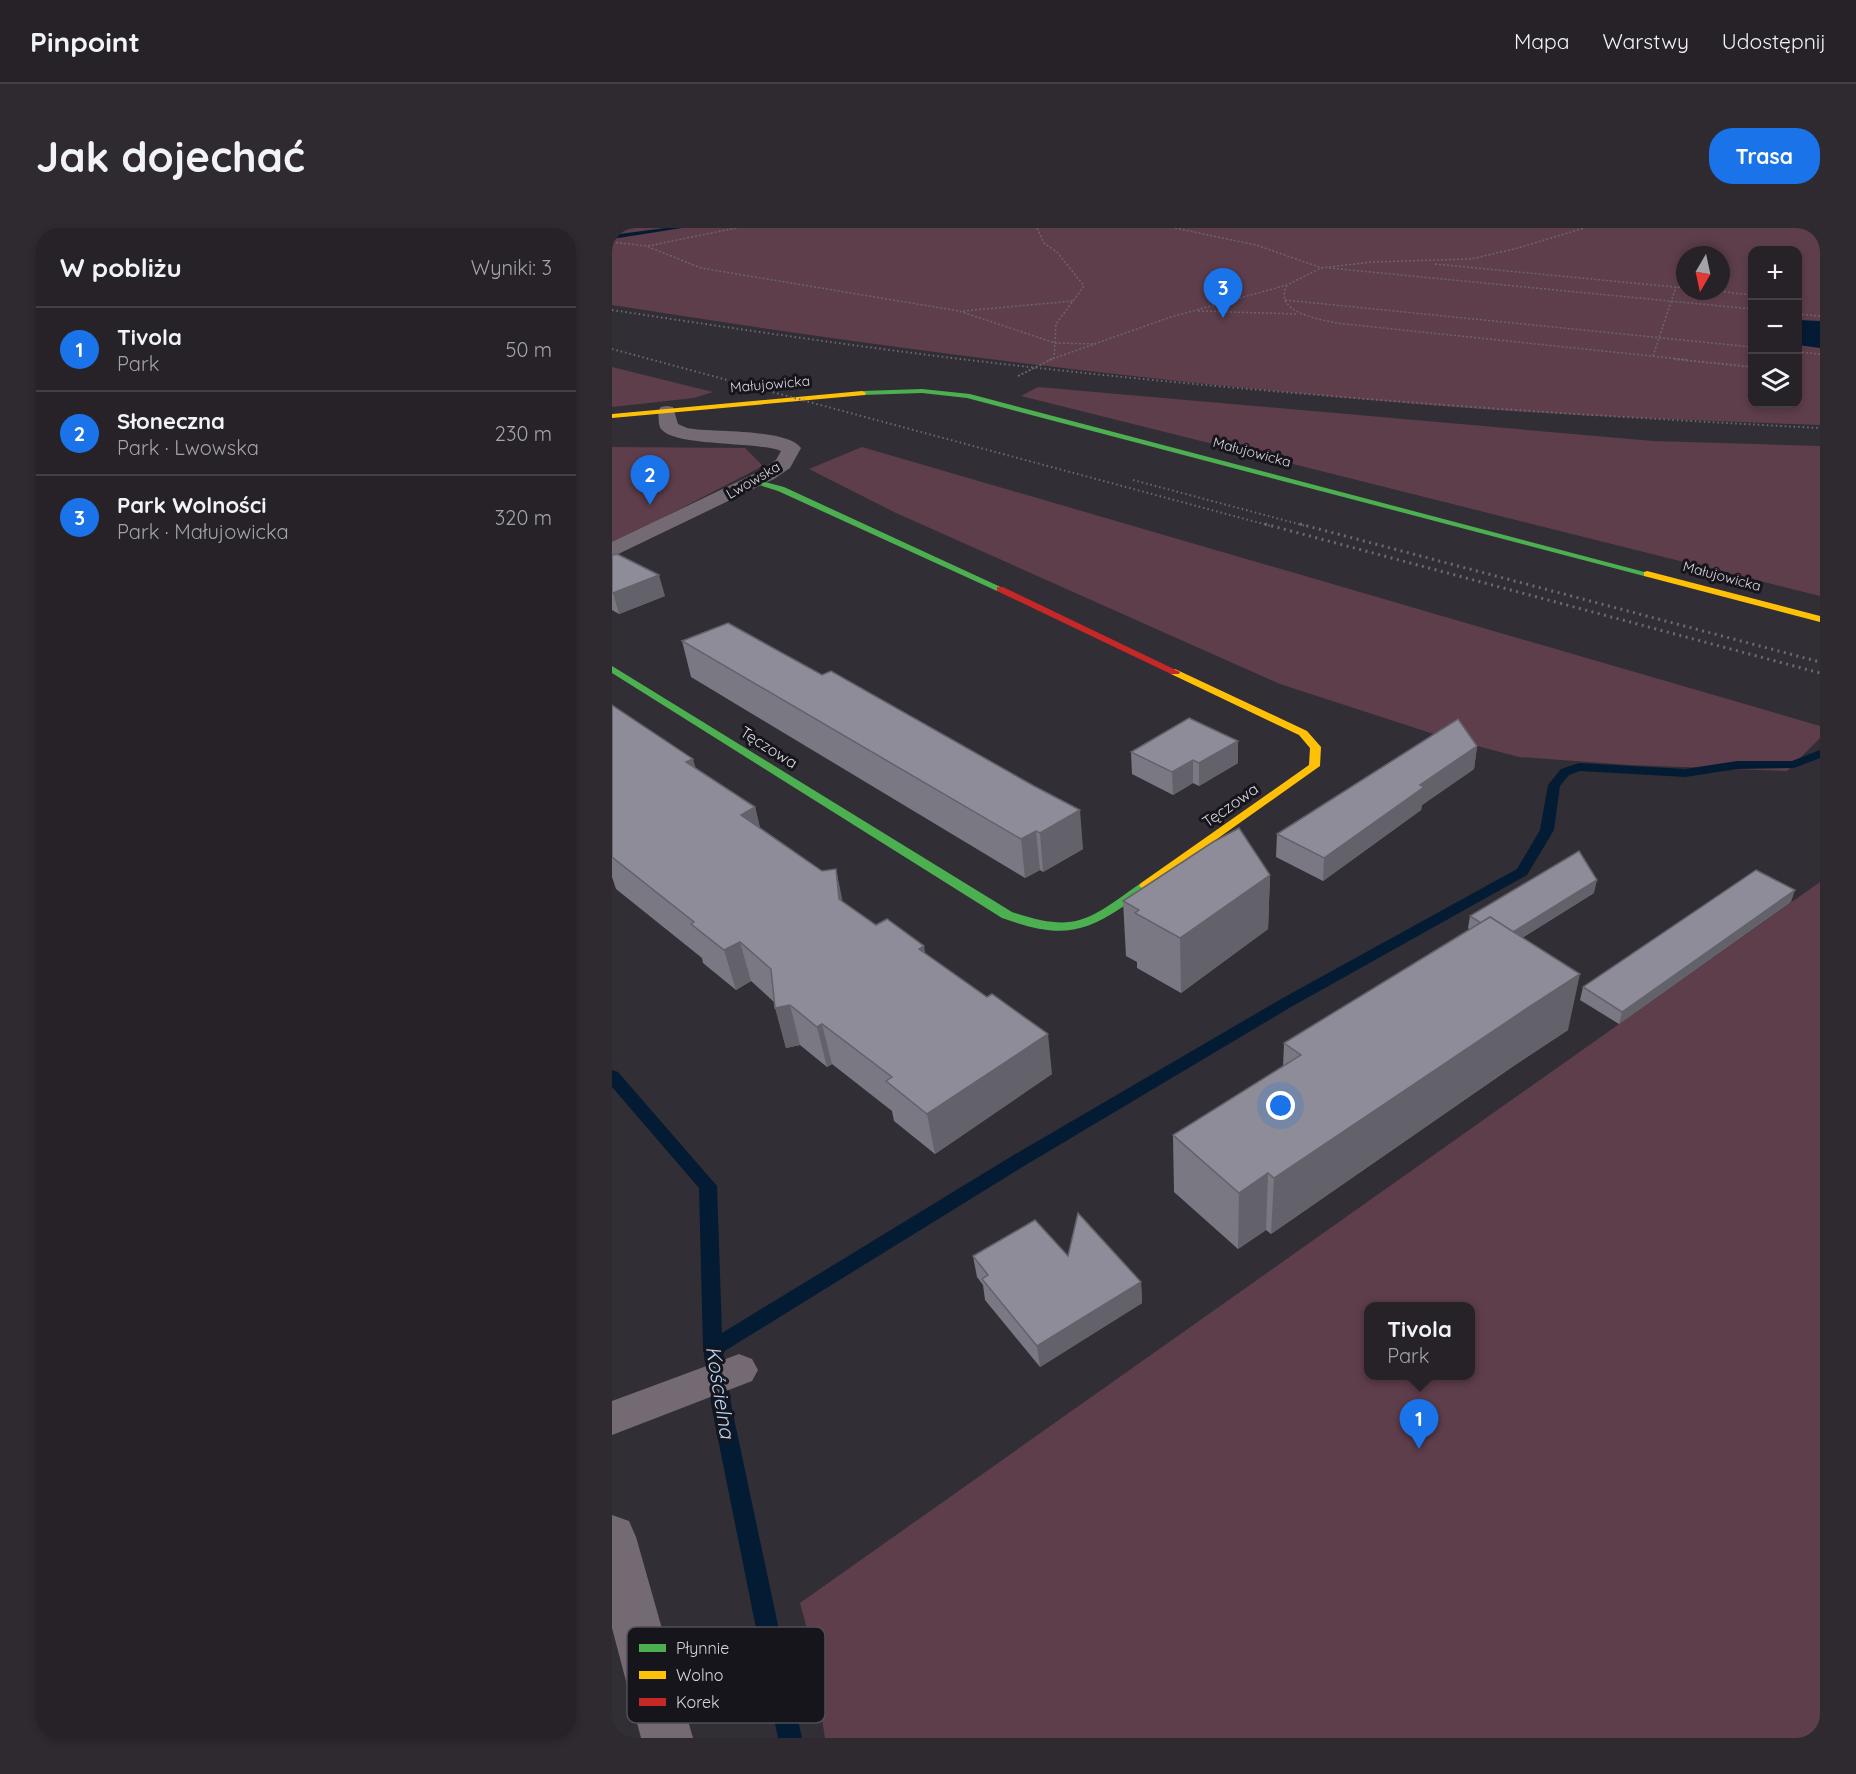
<!DOCTYPE html>
<html lang="pl">
<meta charset="utf-8">
<style>
:root{--surface:#262228;--page:#2e2a30;--text:#f1f3f6;--muted:#a4a4a8;--line:#423f45;--accent:#1a73e8}
body{margin:0;font-family:Quicksand,sans-serif;background:var(--page);color:var(--text)}
.controls{position:absolute;right:18px;top:18px;display:grid;overflow:hidden;border-radius:12px;box-shadow:0 3px 9px #0003}
.controls button{width:54px;height:54px;display:grid;place-items:center;padding:0;border:0;border-bottom:2px solid var(--line);background:var(--surface);color:var(--text);font:30px sans-serif}
.compass{position:absolute;left:1064px;top:18px;width:54px;height:54px;border-radius:50%;background:var(--surface);box-shadow:0 3px 9px #0003;rotate:189deg}
.you{position:absolute;left:669px;top:878px;width:21px;height:21px;margin:-15px;border:4px solid #fff;border-radius:50%;background:#1a73e8;box-shadow:0 0 0 9px #1a73e833}
.badge{display:grid;place-items:center;width:39px;height:39px;border-radius:50%;background:var(--accent);color:#fff;font-size:20px;font-weight:700}
.pin{position:absolute;translate:-50% -50px;filter:drop-shadow(0 2px 3px #0008)}
.pin::after{content:'';position:absolute;top:32px;width:21px;height:18px;background:inherit;clip-path:polygon(0 0,100% 0,50% 100%)}
.popup{position:absolute;left:752px;top:1074px;width:111px;height:78px;box-sizing:border-box;display:grid;place-content:center;border-radius:12px;background:var(--surface);filter:drop-shadow(0 2px 4px #0005);font-size:20px;white-space:nowrap;color:var(--muted)}
.popup b{font-size:22px;color:var(--text)}
.popup::after{content:'';position:absolute;left:50%;top:100%;margin-left:-12px;border:12px solid transparent;border-top-color:var(--surface)}
.list{margin:0;padding:0;list-style:none}
h2{display:flex;justify-content:space-between;align-items:center;height:78px;margin:0;padding:0 24px;font-size:26px}
h2 small{font-size:20px;font-weight:400;color:var(--muted)}
.list li{display:grid;grid-template-columns:39px 1fr auto;gap:18px;align-items:center;box-sizing:border-box;height:84px;padding:0 24px;border-top:2px solid var(--line)}
.list b{display:block;font-size:22px;white-space:nowrap}
.list p{margin:0;font-size:20px;white-space:nowrap;color:var(--muted)}
.list em{font-size:20px;font-style:normal;color:var(--muted)}
.icon{flex:none;width:33px;height:33px;fill:none;stroke:currentColor;stroke-width:2;stroke-linecap:round;stroke-linejoin:round}
.map{position:relative;flex:none;width:1208px;height:1510px;overflow:hidden;border-radius:24px}
header{display:flex;align-items:center;gap:36px;box-sizing:border-box;height:84px;padding:0 30px;background:var(--surface);border-bottom:2px solid var(--line)}
header strong{font-size:28px}
nav{display:flex;gap:33px;margin-inline-start:auto;font-size:21px}
.intro{display:flex;align-items:center;justify-content:space-between;box-sizing:border-box;height:144px;padding:0 36px}
h1{margin:0;font-size:42px}
.button{padding:15px 27px;border-radius:24px;background:var(--accent);color:#fff;font-size:21px;font-weight:700}
main{display:flex;gap:36px;padding:0 36px}
aside{flex:1;background:var(--surface);border-radius:24px;box-shadow:0 3px 9px #0003}
.map>svg:first-child{display:block}
.green{fill:#5e3e4b;fill-rule:evenodd}
.water{fill:#041b34}
.lines{fill:none;stroke-linecap:round;stroke-linejoin:round}
.stream{fill:#041b34;fill-rule:evenodd}
.path-far1{stroke:#6c646c;stroke-width:1.5;stroke-dasharray:2 2;stroke-linecap:butt}
.path{stroke:#6c646c;stroke-width:2;stroke-dasharray:2 2;stroke-linecap:butt}
.lane{fill:#746a74;fill-rule:evenodd}
.street{fill:#746a74;fill-rule:evenodd}
.fast{fill:#4caf50;fill-rule:evenodd}
.slow{fill:#ffc107;fill-rule:evenodd}
.jam{fill:#c62828;fill-rule:evenodd}
.rail-far1{stroke:#6e6871;stroke-width:2;stroke-dasharray:1.5 3;stroke-linecap:butt}
.rail{stroke:#6e6871;stroke-width:3;stroke-dasharray:2 4.5;stroke-linecap:butt}
.wall{fill:#797883}
.shaded-wall{fill:#63626a}
.building{fill:#8d8c98;stroke:#63626a;stroke-width:1.5}
.labels{text-anchor:middle;dominant-baseline:central;stroke-width:6;stroke-linejoin:round;paint-order:stroke}
.far-street-label{font-size:14px;fill:#d8d4de;stroke:#17151c}
.street-label{font-size:16px;fill:#d8d4de;stroke:#17151c}
.near-water-label{font-size:21px;font-style:italic;fill:#b4d6fc;stroke:#17151c}
.key{fill:#17151c;stroke:#514e56;stroke-width:1.5}
.key-label{font-size:16px;fill:#d8d4de}
</style>
<header>
<strong>Pinpoint</strong>
<nav><a>Mapa</a><a>Warstwy</a><a>Udostępnij</a></nav>
</header>
<div class="intro"><h1>Jak dojechać</h1><a class="button">Trasa</a></div>
<main>
<aside>
<h2>W pobliżu<small>Wyniki: 3</small></h2>
<ul class="list">
<li><span class="badge">1</span><div><b>Tivola</b><p>Park</p></div><em>50 m</em></li>
<li><span class="badge">2</span><div><b>Słoneczna</b><p>Park · Lwowska</p></div><em>230 m</em></li>
<li><span class="badge">3</span><div><b>Park Wolności</b><p>Park · Małujowicka</p></div><em>320 m</em></li>
</ul>
</aside>
<div class="map">
<svg width="1208" height="1510" viewBox="0 0 1208 1510">
<rect width="100%" height="100%" fill="#322e36"/>
<g class="green">
<path d="M0,0H1208V197C1070,192 931,187 793,175C528,152 263,119 0,77ZM1140,22H1186V176H1140ZM1073,27H1109V63H1073Z"/>
<polygon points="0,139 101,164 82,170 0,179"/>
<polygon points="426,159 1041,213 1208,218 1208,368 409,168"/>
<polygon points="0,219 133,220 151,238 0,316"/>
<polygon points="250,219 1208,498 1208,510 1175,543 1018,537 907,529 831,509 668,456 284,285 197,241"/>
<path d="M1208,654V1510H213L197,1408L188,1375ZM756,1078H858V1148H756Z"/>
</g>
<polygon class="water" points="1186,92 1208,93 1208,120 1186,117"/>
<g class="lines">
<g class="stream">
<polygon points="53,0 70,0 0,11 0,7"/>
<polygon points="1208,522 1208,530 1182,540 1125,541 1073,549 968,543 957,547 948,558 942,602 915,647 679,779 412,938 111,1124 120,1181 190,1510 166,1510 100,1181 91,1120 87,960 0,859 0,842 6,844 105,958 110,1105 400,928 669,771 905,641 928,602 936,557 949,541 967,535 1073,541 1125,533 1180,533"/>
</g>
<g class="path-far1">
<polyline points="425,0 432,15 445,24 472,58 444,96 442,130"/>
<polyline points="563,0 644,17 710,40"/>
<polyline points="0,14 34,18 89,40 347,83 443,115 484,116"/>
<polyline points="36,18 124,0"/>
<polyline points="823,36 1073,60"/>
<polyline points="717,40 1140,81"/>
<path d="M675,57C660,84 707,91 724,95L1077,132"/>
<polyline points="1104,63 1140,67"/>
<polyline points="673,72 1140,119"/>
<polyline points="351,83 461,73"/>
<polyline points="586,83 686,86"/>
<polyline points="1186,86 1208,88"/>
<polyline points="1186,124 1208,126"/>
<polyline points="1041,128 1064,59"/>
<polyline points="437,132 559,89 675,57 709,40 759,34 859,31 906,20 972,0"/>
</g>
<g class="path">
<polyline points="1062,131 1140,139"/>
<polyline points="406,148 440,131"/>
</g>
<polygon class="lane" points="127,1126 140,1131 146,1142 140,1153 0,1207 0,1173"/>
<g class="street">
<path d="M55,178L61,179L66,196L75,200C100,205 175,200 189,220L178,240L162,251L0,329V314L148,243L164,232L169,223C143,213 63,219 49,201C46,197 47,188 46,183L49,179Z"/>
<polygon points="0,1287 17,1293 24,1309 81,1510 29,1510 0,1400"/>
</g>
<g class="fast">
<polygon points="310,161 358,166 1040,346 1032,348 355,170 310,165 250,167 246,165 250,163"/>
<polygon points="141,251 172,259 393,361 385,363 166,263 141,255"/>
<path d="M0,438L400,684C465,706 476,692 529,655H537L539,658C532,667 519,674 509,680C465,710 439,707 390,690L0,445Z"/>
</g>
<g class="slow">
<polygon points="250,163 254,165 253,167 0,190 0,186"/>
<polygon points="1035,343 1208,388 1208,394 1032,348 1032,344"/>
<polygon points="563,441 695,503 709,519 708,538 533,662 527,658 529,655 697,537 698,520 687,507 559,446 558,444"/>
</g>
<polygon class="jam" points="385,359 391,359 568,444 567,446 559,446 385,363"/>
<g class="rail-far1">
<path d="M0,82C151,105 302,127 454,143C704,170 956,187 1208,200"/>
<polyline points="0,121 659,298"/>
<polyline points="521,252 694,298"/>
</g>
<g class="rail">
<polyline points="653,296 1208,445"/>
<polyline points="688,296 1208,434"/>
</g>
</g>
<g class="wall">
<polygon points="0,327 53,368 7,386 0,382"/>
<polygon points="70,413 471,621 431,644 428,642 413,650 79,449"/>
<polygon points="0,477 84,541 143,579 148,600 210,643 224,641 230,674 264,697 314,726 440,846 323,926 282,893 280,883 220,836 215,839 188,817 174,820 162,774 139,753 124,762 91,735 90,730 4,661 0,649"/>
<polygon points="865,518 862,541 810,577 809,582 711,653 664,629 665,606"/>
<polygon points="519,524 626,535 587,558 581,555 561,567 520,546"/>
<polygon points="658,647 656,701 569,765 525,740 525,734 514,728 511,673"/>
<polygon points="982,665 910,710 956,802 903,837 659,1006 654,1002 626,1021 562,964 561,907 671,839 672,815 858,702 856,700 858,688"/>
<polygon points="1179,674 1007,796 968,772 971,759"/>
<polygon points="361,1028 456,1028 529,1054 530,1075 428,1139 373,1072 371,1057 365,1049"/>
</g>
<g class="shaded-wall">
<polygon points="47,347 53,368 7,386 1,365"/>
<polygon points="626,513 626,535 587,558 587,535"/>
<polygon points="865,518 862,541 810,577 809,582 711,653 712,630 808,557"/>
<polygon points="81,531 92,568 74,534"/>
<polygon points="581,532 581,555 561,567 560,544"/>
<polygon points="143,579 152,617 129,587"/>
<polygon points="468,582 471,621 431,644 428,605"/>
<polygon points="424,603 428,642 413,650 409,611"/>
<polygon points="224,641 232,680 227,671"/>
<polygon points="658,647 656,701 569,765 568,710"/>
<polygon points="985,652 982,665 890,722 892,710"/>
<polygon points="1183,662 1179,674 1007,796 1010,784"/>
<polygon points="128,714 139,753 124,762 112,722"/>
<polygon points="312,718 319,758 307,721"/>
<polygon points="968,746 956,802 903,837 659,1006 662,950 914,781"/>
<polygon points="178,777 188,817 174,820 163,780"/>
<polygon points="210,796 220,836 215,839 205,799"/>
<polygon points="436,806 440,846 323,926 315,886"/>
<polygon points="656,945 654,1002 626,1021 627,965"/>
<polygon points="529,1054 530,1075 428,1139 425,1118"/>
</g>
<g class="building">
<polygon points="5,326 47,347 1,365 0,365 0,327"/>
<polygon points="116,395 210,447 219,443 422,558 468,582 428,605 424,603 409,611 70,413"/>
<polygon points="0,477 81,531 74,534 143,579 129,587 210,643 224,641 227,671 264,697 275,691 312,718 307,721 375,769 380,766 436,806 315,886 274,853 280,849 210,796 205,799 178,777 163,780 159,741 128,714 112,722 79,696 82,694 0,629"/>
<polygon points="577,490 626,513 587,535 581,532 560,544 519,524"/>
<polygon points="846,491 865,518 808,557 812,559 712,630 665,606"/>
<polygon points="627,600 658,647 568,710 523,685 527,682 511,673 601,614"/>
<polygon points="967,623 985,652 901,704 878,689 869,695 858,688"/>
<polygon points="1144,642 1183,662 1010,784 971,759"/>
<polygon points="878,689 968,746 914,781 662,950 656,945 627,965 561,907 689,827 672,815"/>
<polygon points="466,985 529,1054 425,1118 370,1051 376,1047 361,1028 423,992 456,1028"/>
</g>
<g class="labels">
<g class="far-street-label">
<text transform="translate(158 156) rotate(-5)">Małujowicka</text>
<text transform="translate(640 224) rotate(15)">Małujowicka</text>
<text transform="translate(141 252) rotate(-30)">Lwowska</text>
<text transform="translate(1110 348) rotate(15)">Małujowicka</text>
</g>
<g class="street-label">
<text transform="translate(157 519) rotate(32)">Tęczowa</text>
<text transform="translate(618 577) rotate(-35)">Tęczowa</text>
</g>
<g class="near-water-label">
<text transform="translate(109 1164) rotate(81)">Kościelna</text>
</g>
</g>
<rect x="15" y="1399" width="198" height="96" rx="9" class="key"/>
<rect x="27" y="1416" width="27" height="8" fill="#4caf50"/>
<rect x="27" y="1443" width="27" height="8" fill="#ffc107"/>
<rect x="27" y="1470" width="27" height="8" fill="#c62828"/>
<g class="key-label">
<text x="64" y="1426">Płynnie</text>
<text x="64" y="1453">Wolno</text>
<text x="64" y="1480">Korek</text>
</g>
</svg>
<div class="controls">
<button>+</button>
<button>−</button>
<button><svg class="icon" aria-label="layers" viewBox="0 0 24 24"><path d="M12 4l9 5-9 5-9-5zM3 14l9 5 9-5"/></svg></button>
</div>
<svg class="compass" viewBox="-18 -18 36 36"><path d="M0-13l5 13h-10z" fill="#e53935"/><path d="M0 13l5-13h-10z" fill="#a4a4a8"/></svg>
<div class="you"></div>
<div class="pin badge" style="left:807px;top:1221px">1</div>
<div class="popup"><b>Tivola</b>Park</div>
<div class="pin badge" style="left:38px;top:277px">2</div>
<div class="pin badge" style="left:611px;top:90px">3</div>
</div>
</main>
